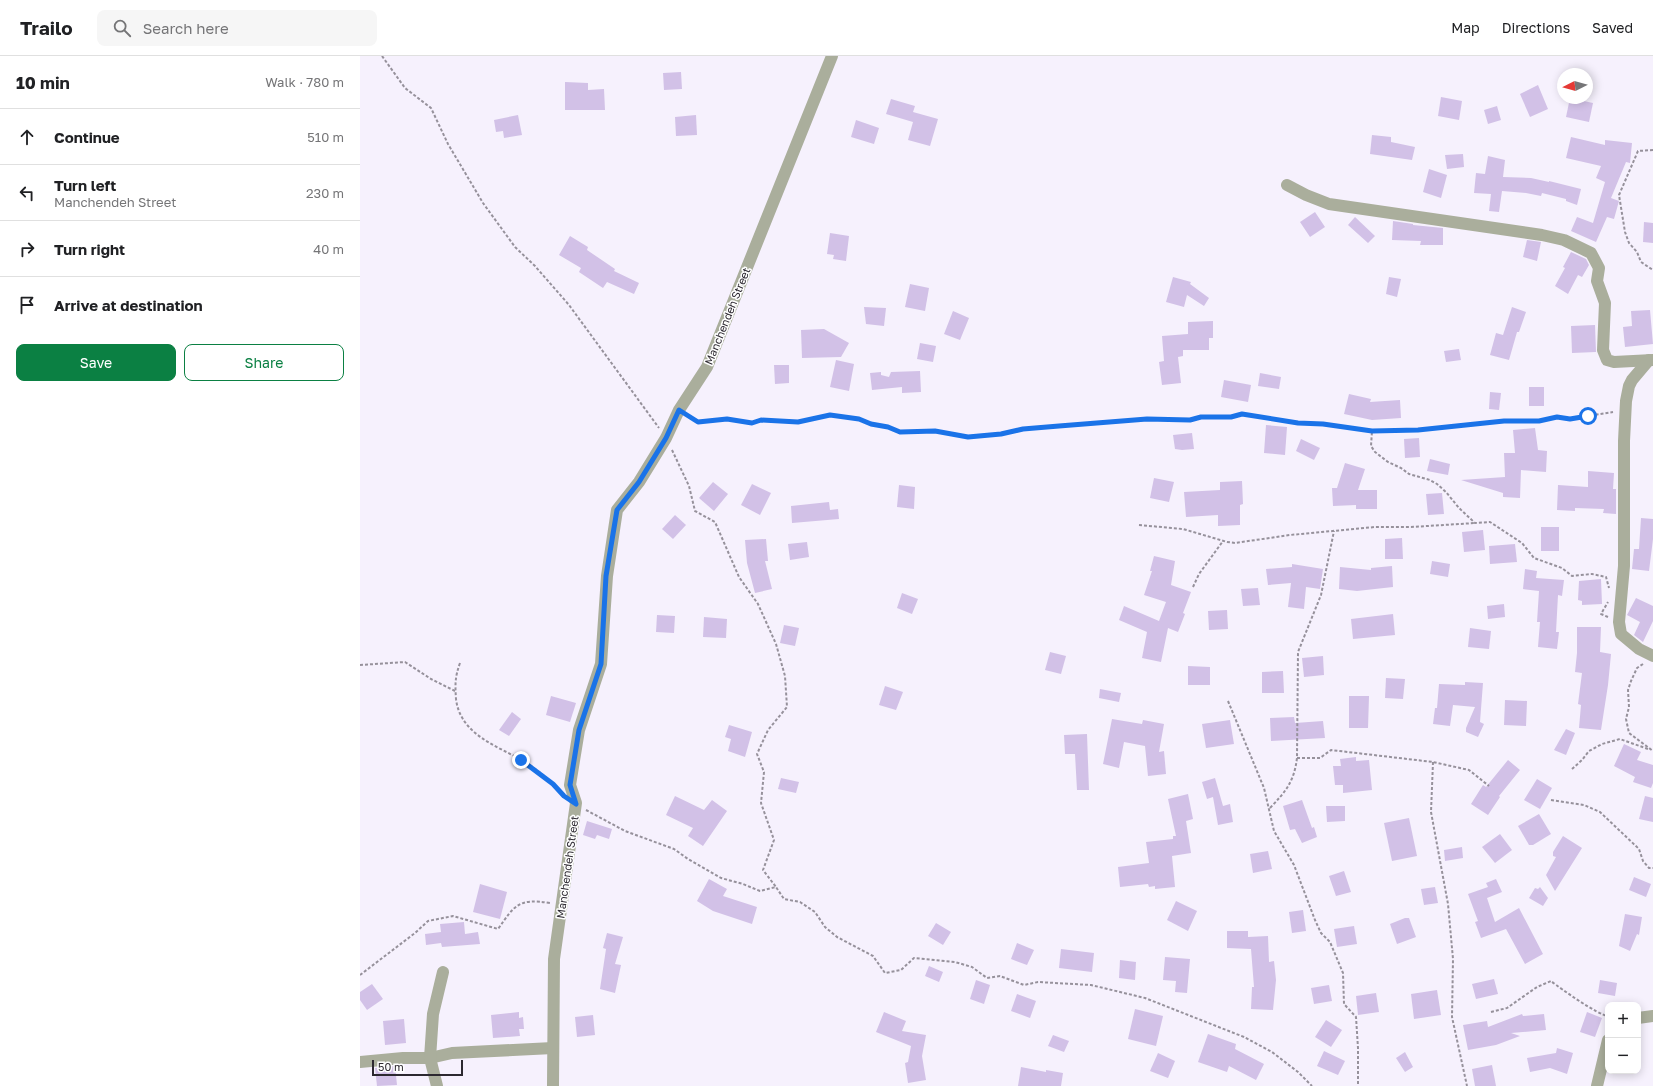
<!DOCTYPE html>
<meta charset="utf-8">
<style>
:root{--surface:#fff;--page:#f6f6f6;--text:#202124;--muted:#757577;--line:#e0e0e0;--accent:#0b8043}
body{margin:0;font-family:"Golos Text",sans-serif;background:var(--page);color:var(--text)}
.controls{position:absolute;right:12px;bottom:12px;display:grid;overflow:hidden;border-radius:8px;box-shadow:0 2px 10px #0003}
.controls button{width:36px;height:36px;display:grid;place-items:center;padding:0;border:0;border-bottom:1px solid var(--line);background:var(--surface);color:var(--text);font:20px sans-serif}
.compass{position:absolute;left:1197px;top:12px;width:36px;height:36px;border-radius:50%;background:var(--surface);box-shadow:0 2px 10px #0003;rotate:264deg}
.scale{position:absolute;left:12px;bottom:10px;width:91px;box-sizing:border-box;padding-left:4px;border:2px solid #2c2830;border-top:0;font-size:11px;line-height:14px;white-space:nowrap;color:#2c2830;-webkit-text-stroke:3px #fff;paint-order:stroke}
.stop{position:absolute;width:12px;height:12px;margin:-9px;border:3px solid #1a73e8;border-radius:50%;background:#fff}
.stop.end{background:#1a73e8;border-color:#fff;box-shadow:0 1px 4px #0008}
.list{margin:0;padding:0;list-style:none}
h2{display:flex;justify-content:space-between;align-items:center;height:52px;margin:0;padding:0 16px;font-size:17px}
h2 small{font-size:13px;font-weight:400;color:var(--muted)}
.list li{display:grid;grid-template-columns:26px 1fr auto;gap:12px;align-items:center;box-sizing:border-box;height:56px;padding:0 16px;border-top:1px solid var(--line)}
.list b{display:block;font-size:15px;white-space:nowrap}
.list p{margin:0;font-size:13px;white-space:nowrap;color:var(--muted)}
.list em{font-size:13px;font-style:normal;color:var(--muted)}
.actions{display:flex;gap:8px;padding:12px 16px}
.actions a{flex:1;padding:9px 0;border:1px solid var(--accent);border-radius:8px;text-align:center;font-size:14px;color:var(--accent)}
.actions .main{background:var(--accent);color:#fff}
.icon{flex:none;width:22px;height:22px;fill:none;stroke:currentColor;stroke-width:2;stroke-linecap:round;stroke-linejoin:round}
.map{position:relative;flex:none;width:1293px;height:1030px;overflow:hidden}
header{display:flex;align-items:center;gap:24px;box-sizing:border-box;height:56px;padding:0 20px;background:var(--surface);border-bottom:1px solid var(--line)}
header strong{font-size:19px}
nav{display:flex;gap:22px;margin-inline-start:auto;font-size:14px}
.search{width:280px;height:36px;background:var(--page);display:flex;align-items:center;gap:10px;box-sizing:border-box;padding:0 14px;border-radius:8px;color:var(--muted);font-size:15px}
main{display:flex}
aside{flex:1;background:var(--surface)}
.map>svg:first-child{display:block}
.building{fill:#d2c1e7}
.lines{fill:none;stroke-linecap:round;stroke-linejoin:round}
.path{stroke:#96919b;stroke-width:2;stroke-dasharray:3 2;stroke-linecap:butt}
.minor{stroke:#aaae9c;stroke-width:12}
.route{stroke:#1a73e8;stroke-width:5}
.labels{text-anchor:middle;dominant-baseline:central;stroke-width:3;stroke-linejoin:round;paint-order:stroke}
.street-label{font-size:11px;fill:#2c2830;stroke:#fff}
</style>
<header>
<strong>Trailo</strong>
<div class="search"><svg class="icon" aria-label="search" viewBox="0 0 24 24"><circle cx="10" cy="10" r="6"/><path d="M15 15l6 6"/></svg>Search here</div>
<nav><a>Map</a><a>Directions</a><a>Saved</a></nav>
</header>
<main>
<aside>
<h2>10 min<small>Walk · 780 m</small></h2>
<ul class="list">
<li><svg class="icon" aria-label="ahead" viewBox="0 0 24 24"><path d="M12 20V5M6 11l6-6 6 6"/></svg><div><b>Continue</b></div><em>510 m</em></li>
<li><svg class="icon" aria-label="left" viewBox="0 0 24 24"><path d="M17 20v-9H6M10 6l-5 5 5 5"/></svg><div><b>Turn left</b><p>Manchendeh Street</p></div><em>230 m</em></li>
<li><svg class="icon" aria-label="right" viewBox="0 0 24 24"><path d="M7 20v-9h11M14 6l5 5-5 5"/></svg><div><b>Turn right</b></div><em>40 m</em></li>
<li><svg class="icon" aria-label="arrive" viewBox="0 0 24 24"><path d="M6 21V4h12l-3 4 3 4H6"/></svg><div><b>Arrive at destination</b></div></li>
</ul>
<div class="actions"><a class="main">Save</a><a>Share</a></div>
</aside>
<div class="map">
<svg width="1293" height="1030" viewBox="0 0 1293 1030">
<rect width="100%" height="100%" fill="#f6f1fd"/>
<g class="building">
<polygon points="321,16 322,33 304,34 303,17"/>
<polygon points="205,26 228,27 228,34 244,33 245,54 205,54"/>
<polygon points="1178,29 1188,53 1170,61 1160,38"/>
<polygon points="1081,41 1102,45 1099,64 1078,60"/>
<polygon points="1210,42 1233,47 1229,66 1206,61"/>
<polygon points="531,43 555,50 553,56 578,63 570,90 548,84 553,66 526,58"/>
<polygon points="1137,50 1141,64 1128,68 1124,54"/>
<polygon points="158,59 162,79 144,82 143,75 136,76 134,64"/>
<polygon points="336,59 337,79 316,80 315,61"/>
<polygon points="496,64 519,72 514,88 491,81"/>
<polygon points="1012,79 1031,81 1031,86 1055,91 1052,104 1010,98"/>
<polygon points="1211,81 1245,89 1245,84 1272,87 1270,107 1266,106 1251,142 1259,145 1254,163 1247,161 1236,186 1211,175 1217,161 1233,167 1245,126 1236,122 1241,110 1206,102"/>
<polygon points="1103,98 1104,111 1087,113 1085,99"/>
<polygon points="1128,100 1145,104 1143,121 1171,122 1189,126 1189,125 1221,133 1217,149 1206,145 1206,143 1182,137 1181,140 1166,137 1142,135 1139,156 1129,155 1131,138 1114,137 1116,117 1125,118"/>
<polygon points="1069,113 1087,119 1081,142 1063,136"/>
<polygon points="955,156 965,171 950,181 940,166"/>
<polygon points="995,161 1015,180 1008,187 988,169"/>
<polygon points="1033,165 1053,168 1053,169 1083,172 1083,189 1060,189 1061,185 1032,184"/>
<polygon points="1284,166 1293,167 1293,187 1283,186"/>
<polygon points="470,177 489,180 486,205 473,203 474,199 467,198"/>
<polygon points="210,180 228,191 227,194 255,213 254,215 279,227 274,238 247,226 243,232 219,216 221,212 199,199"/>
<polygon points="1167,184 1181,186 1177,205 1163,201"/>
<polygon points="1211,196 1226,203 1229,209 1222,221 1218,219 1208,238 1195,230 1205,212 1203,211"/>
<polygon points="813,221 831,226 830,228 849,242 844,250 827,239 824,251 806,246"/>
<polygon points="1029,221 1041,223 1037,241 1026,238"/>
<polygon points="550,228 569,232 565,255 545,251"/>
<polygon points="504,251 526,252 524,270 506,268"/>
<polygon points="1152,251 1166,256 1159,276 1157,276 1149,304 1130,299 1136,277 1143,279"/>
<polygon points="1290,254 1293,288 1265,291 1263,271 1272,270 1271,255"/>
<polygon points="593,255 609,262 600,284 584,278"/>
<polygon points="853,265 853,282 849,282 849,294 823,294 823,300 818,301 821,327 802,329 799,306 804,305 802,280 828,278 828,266"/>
<polygon points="1235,269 1236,296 1212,297 1211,270"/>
<polygon points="464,273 489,287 481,301 442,302 441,274"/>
<polygon points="560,287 576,290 573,306 557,303"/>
<polygon points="1099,293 1101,304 1086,306 1084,295"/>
<polygon points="476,304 494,308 489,335 470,331"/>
<polygon points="414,309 429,309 429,327 415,328"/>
<polygon points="560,315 561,336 542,337 542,331 512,334 510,317 521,316 521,319 529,321 531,316"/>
<polygon points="900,317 921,321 919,333 898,330"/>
<polygon points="864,324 891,329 888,346 861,341"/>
<rect x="1169" y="331" width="15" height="19"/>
<polygon points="1130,336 1141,337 1139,354 1129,353"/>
<polygon points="989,338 1011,343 1010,346 1040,344 1041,362 1012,364 984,358"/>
<polygon points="906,369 927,371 925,399 904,397"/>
<polygon points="1175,372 1178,394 1187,395 1186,416 1161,414 1160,442 1143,441 1143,437 1101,424 1145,421 1144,397 1155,397 1153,374"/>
<polygon points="832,377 834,393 822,394 815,393 813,379"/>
<polygon points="1059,382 1060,401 1045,402 1044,383"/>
<polygon points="941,383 960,392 954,404 936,395"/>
<polygon points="1070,403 1090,408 1088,419 1067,415"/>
<polygon points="985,407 1005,413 998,434 1017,434 1017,453 996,453 996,449 973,450 972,432 977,432"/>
<polygon points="1228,415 1254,417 1253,433 1256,433 1256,458 1243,457 1244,453 1215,452 1215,455 1197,454 1198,429 1228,431"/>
<polygon points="794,422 814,426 809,446 790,442"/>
<polygon points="882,425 883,448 880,449 880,469 858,470 858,459 826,461 824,436 860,434 860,426"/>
<polygon points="353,426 368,438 354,455 339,442"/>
<polygon points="392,428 411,437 400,459 381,449"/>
<polygon points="539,429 555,431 554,453 537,451"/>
<polygon points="1082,437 1084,458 1068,459 1066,438"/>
<polygon points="469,446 470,454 478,453 479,463 432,467 431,450"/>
<polygon points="315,459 326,469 313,483 302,473"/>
<polygon points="1281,462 1293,463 1293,483 1289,515 1272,513 1274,493 1279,493"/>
<rect x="1181" y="471" width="18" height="24"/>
<polygon points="1123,474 1125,494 1104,496 1102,476"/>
<polygon points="1042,482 1043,503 1025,503 1025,483"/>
<polygon points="406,483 408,505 405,505 412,533 395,537 387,507 385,484"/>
<polygon points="447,486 449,501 430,504 428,488"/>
<polygon points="1155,488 1157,506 1130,508 1129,490"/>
<polygon points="794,500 815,505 811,529 831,536 823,557 825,558 818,576 808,572 801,606 782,602 787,576 759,564 764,550 799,565 806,546 784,539 792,515 790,515"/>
<polygon points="1072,505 1090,508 1088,521 1070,518"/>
<polygon points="932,508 963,513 960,533 946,531 944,553 928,551 931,527 908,529 906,513 932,511"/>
<polygon points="1032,510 1033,531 997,535 979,533 980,511 1011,514 1011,512"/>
<polygon points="1165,513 1177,515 1176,522 1204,524 1202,540 1198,539 1196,576 1199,576 1197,593 1178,591 1180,566 1177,566 1179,535 1163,533"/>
<polygon points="1241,523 1242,548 1222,549 1222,545 1218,544 1219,525"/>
<polygon points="898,532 900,549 883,550 881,533"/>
<polygon points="542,537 558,543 552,558 537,552"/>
<polygon points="1276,542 1293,550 1293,565 1283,586 1274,579 1280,566 1267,559"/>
<polygon points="1144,548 1145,561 1128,563 1127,550"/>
<polygon points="867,554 868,573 849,574 848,555"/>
<polygon points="1033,558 1035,579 993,583 991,563"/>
<polygon points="297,559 315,560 314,577 296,576"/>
<polygon points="344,561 367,563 366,582 343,581"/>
<polygon points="424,569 439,572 435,590 420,587"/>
<polygon points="1217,571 1241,571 1240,596 1251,598 1248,629 1241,674 1219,672 1221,649 1218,648 1222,617 1215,616 1217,597"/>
<polygon points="1110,572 1131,575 1129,593 1108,591"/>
<polygon points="690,596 706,600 701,618 685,614"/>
<polygon points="963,600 964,619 944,621 942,602"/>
<polygon points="828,610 850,611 850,629 828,629"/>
<polygon points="923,615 924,637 902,637 902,616"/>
<polygon points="1026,622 1045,623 1043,643 1025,642"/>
<polygon points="1105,626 1123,627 1120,666 1124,668 1118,681 1106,676 1106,672 1115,651 1093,649 1090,670 1073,668 1075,652 1077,652 1079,628 1105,629"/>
<polygon points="525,630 543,636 536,654 519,649"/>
<polygon points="740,633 761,637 759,646 739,642"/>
<polygon points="191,640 216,647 210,666 186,659"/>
<polygon points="989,640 1009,640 1008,672 989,672"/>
<polygon points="1145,644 1167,645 1166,670 1144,669"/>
<polygon points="152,656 161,663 149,680 139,674"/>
<polygon points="934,661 935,667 963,665 965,682 911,685 910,662"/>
<polygon points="752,663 782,668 783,664 804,668 799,696 804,695 806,718 788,720 785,690 764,686 759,712 743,708"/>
<polygon points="870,664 874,688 846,692 842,668"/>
<polygon points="369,669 392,676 385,701 368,695 371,683 365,681"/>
<polygon points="1206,673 1215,677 1206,699 1194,694"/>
<polygon points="727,678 729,734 717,734 715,698 705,698 704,679"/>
<polygon points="1264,688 1281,696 1277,704 1293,709 1293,727 1291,732 1273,726 1275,721 1254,710"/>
<polygon points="996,701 996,705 1009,704 1012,734 983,737 983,729 975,729 973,710 981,710 980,703"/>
<polygon points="1148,704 1160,714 1139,740 1140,741 1128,759 1111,748 1123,729 1126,731"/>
<polygon points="421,722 439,726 436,737 418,733"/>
<polygon points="855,722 863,750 870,748 873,766 858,769 853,741 847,743 842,726"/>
<polygon points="1177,723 1192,732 1180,753 1164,744"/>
<polygon points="828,738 833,763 826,765 831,797 812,800 815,831 795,833 795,830 789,831 788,828 760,831 758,811 789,807 786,786 813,783 813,780 816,780 808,743"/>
<polygon points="315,740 344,754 352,744 367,755 343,790 328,780 333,772 306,759"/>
<polygon points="1285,740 1293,742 1293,766 1279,763"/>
<polygon points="942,744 952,772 954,771 957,781 942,787 935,773 930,774 923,750"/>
<polygon points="966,750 985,750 985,765 967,766"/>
<polygon points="1179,758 1191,778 1173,789 1169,789 1158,770"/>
<polygon points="1049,762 1057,800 1032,805 1024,767"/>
<polygon points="227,765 252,773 249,783 237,779 235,783 223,779"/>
<polygon points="1140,778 1152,794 1135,807 1122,791"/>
<polygon points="1203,780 1222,792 1195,835 1186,819 1196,801 1193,800 1193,796"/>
<polygon points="1102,791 1103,802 1085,805 1084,794"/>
<polygon points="908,795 912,813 893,817 890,798"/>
<polygon points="984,815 991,836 976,840 969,820"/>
<polygon points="1274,821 1291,828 1286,841 1269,834"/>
<polygon points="349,823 367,833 363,840 397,851 392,868 353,855 337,845"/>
<polygon points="1136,823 1142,836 1127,842 1135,866 1159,852 1183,898 1165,908 1146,873 1121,882 1115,866 1118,865 1108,838 1128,831 1126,827"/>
<polygon points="120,828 147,836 140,863 113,856"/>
<polygon points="1075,831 1078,847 1064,849 1061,833"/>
<polygon points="1180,831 1188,842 1183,850 1169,842 1175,832 1178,833"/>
<polygon points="816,845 837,855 828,875 807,864"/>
<polygon points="943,854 946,875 932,877 929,856"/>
<polygon points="1265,858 1282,861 1279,879 1277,878 1270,895 1259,890"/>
<polygon points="1045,862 1049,862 1056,881 1037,888 1030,868"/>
<polygon points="104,866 105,878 118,876 120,888 82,891 81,887 66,889 65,878 81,876 80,868"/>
<polygon points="576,867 591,876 583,889 568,880"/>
<polygon points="994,870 997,888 977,891 974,873"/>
<polygon points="867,875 888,875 888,881 908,880 909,906 914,905 916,924 913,954 891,953 892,931 894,931 891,893 867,892"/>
<polygon points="247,877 263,881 255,908 261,909 255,937 240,933 246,893 243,892"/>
<polygon points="657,887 674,894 667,909 651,903"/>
<polygon points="701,893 734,897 732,916 699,912"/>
<polygon points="805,901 830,903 827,937 815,936 816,925 803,924"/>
<polygon points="760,904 776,906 775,924 759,922"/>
<polygon points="569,910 583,916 579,926 565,920"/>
<polygon points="1134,923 1138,938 1116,943 1112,928"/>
<polygon points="616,924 630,929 624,948 610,943"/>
<polygon points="1240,924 1257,927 1255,940 1238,937"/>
<polygon points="12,928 23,943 7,954 0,944 0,936"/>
<polygon points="969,929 972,945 954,948 951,932"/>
<polygon points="1077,934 1081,959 1054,963 1051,938"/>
<polygon points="1016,937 1019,956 998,959 996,940"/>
<polygon points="657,938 676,945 670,962 651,955"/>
<polygon points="775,953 803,960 796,990 768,983"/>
<polygon points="159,956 159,962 163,961 164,973 159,973 160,980 133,982 131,959"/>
<polygon points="524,956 546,965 542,975 566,979 562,1000 566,1024 548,1027 545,1007 548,1006 551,990 516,976"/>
<polygon points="1227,956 1242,962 1235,981 1220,976"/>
<polygon points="1162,958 1163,960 1184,958 1186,974 1151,977 1160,980 1136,989 1108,994 1103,969 1127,965 1128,971"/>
<polygon points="233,959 235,979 217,981 215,961"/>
<polygon points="44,963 46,987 25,989 23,965"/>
<polygon points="966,964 982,974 971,991 955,981"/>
<polygon points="848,978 876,988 875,993 904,1008 896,1024 869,1010 867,1016 838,1006"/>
<polygon points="693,979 709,985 704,996 688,990"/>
<polygon points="1197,992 1213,997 1207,1018 1190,1012 1170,1016 1167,1002 1196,997"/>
<polygon points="964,995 985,1005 978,1019 957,1010"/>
<polygon points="1045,996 1053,1011 1045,1016 1036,1002"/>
<polygon points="798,997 815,1005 808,1022 790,1015"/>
<polygon points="1132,1009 1136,1030 1115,1030 1112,1013"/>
<polygon points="35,1010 37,1029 17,1030 15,1012"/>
<polygon points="661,1011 686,1016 686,1014 703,1017 701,1030 658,1030"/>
</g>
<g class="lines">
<g class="path">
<polyline points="22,0 45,32 71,52 88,88 123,147 155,191 175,210 209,249 299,372"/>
<polyline points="1293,94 1278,95 1259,139 1265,176 1269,187 1277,196 1281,206 1293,214"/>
<polyline points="328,360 338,366 367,363 391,367 401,364 438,366 470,359 499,363 511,368 528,371 540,376 575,375 608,381 641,378 663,373 699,370 787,363 830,364 841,361 871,361 882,358 938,367 963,368 1012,375 1011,390 1015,396 1028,406 1041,412 1049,418 1070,424 1077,428 1086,436 1099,452 1115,467 1130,466 1162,487 1174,502 1202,512 1212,520 1232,518 1246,521 1249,532"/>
<polyline points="1012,375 1058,374 1144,365 1179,365 1197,361 1210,363 1253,356"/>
<polyline points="312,394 329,430 335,455 355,466 379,521 398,548 416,588 425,620 427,651 408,674 397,698 404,716 401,747 414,784 403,814 416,831"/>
<polyline points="779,469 823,473 867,486 875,487 930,479 1015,471 1051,471 1115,467"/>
<polyline points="833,531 839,518 863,485"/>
<polyline points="1248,561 1241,558 1248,546"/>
<path d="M100,607C95,621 95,628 96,643C100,677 134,689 160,703C174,711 188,722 199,734"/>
<polyline points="1283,608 1277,612 1271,625 1268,634 1269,651 1266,663 1269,677 1293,695"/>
<polyline points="0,609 45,606 71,623 95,635"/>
<polyline points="868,645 904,732 914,775 934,809 955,864 961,877 970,886 983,917 984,948 996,961 998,992 998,1030"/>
<polyline points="937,702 960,702 971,694 1073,706 1109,714 1129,730"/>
<polyline points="1073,706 1071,756 1088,848 1093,903 1092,961 1107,1030"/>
<polyline points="1212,713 1222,704 1229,695 1242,688 1260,683 1288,693"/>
<polyline points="1191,744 1224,749 1240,756 1279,793 1283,805 1289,812 1293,812"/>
<path d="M910,752C926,735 934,726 937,702L938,596L961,539L974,475"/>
<polyline points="226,754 265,775 314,793 328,803 361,822 383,828 400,835 416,831 424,843 440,846 455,856 465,871 477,881 513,900 525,917 541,914 554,902 595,906 612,911 627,922 640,920 664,929 678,926 731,929 785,942 884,981 912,996 938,1016 952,1030"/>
<path d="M0,919L55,877L68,865L93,860L138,873C155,849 158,842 190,847"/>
<path d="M1131,956L1147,952L1177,931L1191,925C1201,933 1238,959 1248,960"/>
</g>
<g class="minor">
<polyline points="927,129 946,139 969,148 1182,179 1204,184 1231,197 1239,212 1237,225 1245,247 1243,294 1247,304 1254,306 1293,304"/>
<polyline points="1289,304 1272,324 1269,330 1266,345 1264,385 1264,510 1259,566 1261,578 1279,593 1293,600"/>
<polyline points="1278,962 1293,960"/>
<polyline points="0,1006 43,1002 70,1002 92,997 193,992"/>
<polyline points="77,1030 70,1002 73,958 83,916"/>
<polyline points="193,1030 194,903 216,747 210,729 219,674 241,608 247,520 257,454 279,426 306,382 319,354 347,311 472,0"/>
<polyline points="1237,1030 1248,984"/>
</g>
</g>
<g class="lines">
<polyline class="route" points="161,704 193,728 204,740 216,748 210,729 219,674 241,608 246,520 257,454 279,426 306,382 319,354 338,366 367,363 392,367 401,364 438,366 470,359 499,363 511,368 528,371 540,376 575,375 608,381 641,378 663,373 699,370 787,363 830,364 841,361 871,361 882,358 938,367 963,368 1012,375 1058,374 1144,365 1179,365 1197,361 1210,363 1228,360"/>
</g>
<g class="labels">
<g class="street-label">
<text transform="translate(367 260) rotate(-68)">Manchendeh Street</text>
<text transform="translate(207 811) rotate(-82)">Manchendeh Street</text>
</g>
</g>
</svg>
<div class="controls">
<button>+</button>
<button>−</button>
</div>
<svg class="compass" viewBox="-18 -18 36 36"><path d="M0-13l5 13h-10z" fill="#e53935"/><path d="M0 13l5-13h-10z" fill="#757577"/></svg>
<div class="scale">50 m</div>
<div class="stop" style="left:1228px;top:360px"></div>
<div class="stop end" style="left:161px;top:704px"></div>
</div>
</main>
